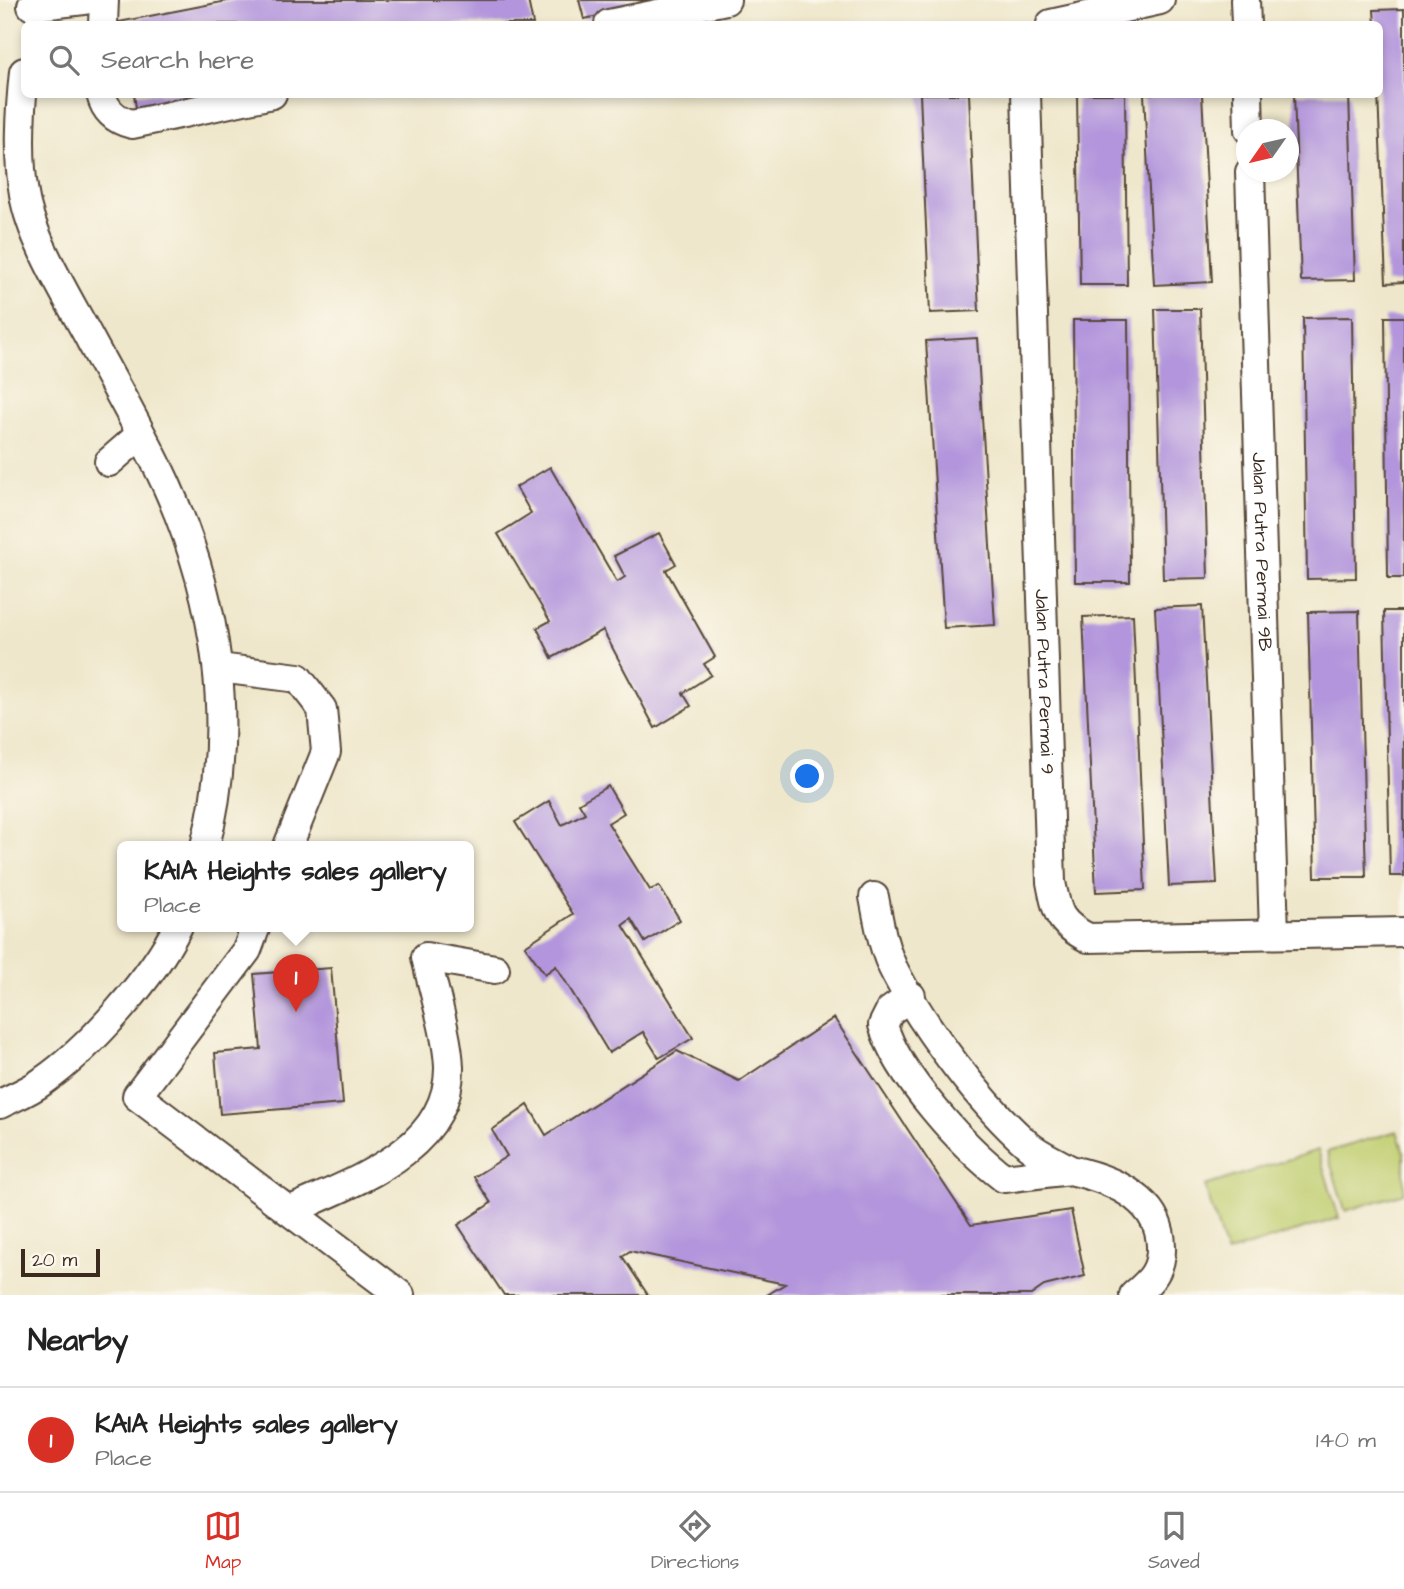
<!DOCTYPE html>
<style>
:root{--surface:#fff;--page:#f2f2f2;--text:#222;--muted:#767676;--line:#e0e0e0;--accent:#d93025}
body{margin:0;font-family:"Architects Daughter",sans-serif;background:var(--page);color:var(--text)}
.compass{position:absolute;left:1236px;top:119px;width:63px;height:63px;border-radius:50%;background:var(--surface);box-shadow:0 4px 10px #0003;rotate:236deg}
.scale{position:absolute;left:21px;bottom:18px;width:79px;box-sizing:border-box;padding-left:7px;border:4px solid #3b2a1e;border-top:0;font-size:19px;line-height:24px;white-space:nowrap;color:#3b2a1e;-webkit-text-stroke:5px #fbf7ec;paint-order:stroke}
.you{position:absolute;left:808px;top:777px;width:24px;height:24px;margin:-18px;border:5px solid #fff;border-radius:50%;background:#1a73e8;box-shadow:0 0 0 10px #1a73e833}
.badge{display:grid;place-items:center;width:46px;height:46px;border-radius:50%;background:var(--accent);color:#fff;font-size:23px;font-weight:700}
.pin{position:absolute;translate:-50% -58px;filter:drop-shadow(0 2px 4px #0008)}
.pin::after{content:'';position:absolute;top:37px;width:24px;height:21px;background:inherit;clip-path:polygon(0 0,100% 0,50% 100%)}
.popup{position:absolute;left:117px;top:841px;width:357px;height:91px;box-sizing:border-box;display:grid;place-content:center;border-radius:10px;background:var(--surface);filter:drop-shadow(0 2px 5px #0005);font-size:23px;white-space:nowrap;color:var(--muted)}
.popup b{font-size:26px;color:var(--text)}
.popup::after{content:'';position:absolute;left:50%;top:100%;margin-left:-14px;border:14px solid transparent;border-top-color:var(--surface)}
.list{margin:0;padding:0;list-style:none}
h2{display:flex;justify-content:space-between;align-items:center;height:91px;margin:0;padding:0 28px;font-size:30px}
h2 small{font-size:23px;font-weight:400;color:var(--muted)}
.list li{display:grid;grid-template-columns:46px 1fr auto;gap:21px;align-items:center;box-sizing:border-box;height:105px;padding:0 28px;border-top:2px solid var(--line)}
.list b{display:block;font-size:26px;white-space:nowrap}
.list p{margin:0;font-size:23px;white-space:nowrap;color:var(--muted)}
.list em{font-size:23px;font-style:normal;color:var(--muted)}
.icon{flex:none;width:38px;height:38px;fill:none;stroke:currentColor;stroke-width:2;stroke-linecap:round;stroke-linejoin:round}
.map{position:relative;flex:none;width:1404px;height:1295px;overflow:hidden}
.search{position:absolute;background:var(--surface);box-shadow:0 4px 10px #0003;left:21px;right:21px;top:21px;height:77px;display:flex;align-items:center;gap:18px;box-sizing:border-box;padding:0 24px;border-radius:10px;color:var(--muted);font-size:26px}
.sheet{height:196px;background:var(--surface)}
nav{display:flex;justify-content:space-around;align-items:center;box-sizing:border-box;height:98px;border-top:2px solid var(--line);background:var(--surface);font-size:19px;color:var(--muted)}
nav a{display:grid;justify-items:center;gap:4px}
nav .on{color:var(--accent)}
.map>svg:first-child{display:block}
.green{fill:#c0cd6e;stroke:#7e7c46;stroke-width:2}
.building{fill:#b295dc}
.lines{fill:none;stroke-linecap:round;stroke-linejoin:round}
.minor-casing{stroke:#564638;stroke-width:32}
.minor{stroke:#fff;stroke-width:28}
.labels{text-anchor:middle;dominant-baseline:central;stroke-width:6;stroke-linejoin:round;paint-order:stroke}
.street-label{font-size:19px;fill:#3b2a1e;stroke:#fbf7ec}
</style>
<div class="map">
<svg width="1404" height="1295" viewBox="0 0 1404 1295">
<rect width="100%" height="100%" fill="#fbf7ec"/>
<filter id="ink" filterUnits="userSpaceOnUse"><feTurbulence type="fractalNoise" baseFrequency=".0143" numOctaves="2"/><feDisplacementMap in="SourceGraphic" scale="14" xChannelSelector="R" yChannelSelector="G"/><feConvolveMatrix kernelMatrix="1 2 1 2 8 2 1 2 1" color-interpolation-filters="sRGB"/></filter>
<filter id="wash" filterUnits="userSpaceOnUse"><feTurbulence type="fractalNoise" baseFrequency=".00686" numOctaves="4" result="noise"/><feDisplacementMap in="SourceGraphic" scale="28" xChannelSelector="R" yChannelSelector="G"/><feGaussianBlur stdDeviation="1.57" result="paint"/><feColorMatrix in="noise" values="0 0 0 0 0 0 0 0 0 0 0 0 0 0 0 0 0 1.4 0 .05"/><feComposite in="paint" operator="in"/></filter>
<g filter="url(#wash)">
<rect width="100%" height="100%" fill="#efe7cb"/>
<g class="green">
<polygon points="1397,1131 1404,1153 1404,1193 1345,1211 1327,1152"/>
<polygon points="1318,1150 1339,1218 1226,1253 1205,1186"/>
</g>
<g id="blocks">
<g class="building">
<polygon points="232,0 528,0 533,24 120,24 119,22"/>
<polygon points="579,0 667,0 668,1 584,19"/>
<polygon points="1404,9 1404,282 1386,283 1378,94 1380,24 1375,24 1374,10"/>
<polygon points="134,94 197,94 197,96 136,108"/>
<polygon points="920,94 969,94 979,311 930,313"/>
<polygon points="1077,94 1125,94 1127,285 1080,285"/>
<polygon points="1144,94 1202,94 1212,282 1154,285"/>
<polygon points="1294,94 1349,94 1355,280 1301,281"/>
<polygon points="1155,309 1200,309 1208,578 1163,579"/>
<polygon points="1352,317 1356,578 1307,579 1303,318"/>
<polygon points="1385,317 1404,317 1404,578 1388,578"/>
<polygon points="1073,320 1128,320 1130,582 1075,582"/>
<polygon points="977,338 995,625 944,628 926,341"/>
<polygon points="550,467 617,582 625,577 614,556 659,533 676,564 666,570 715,657 704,664 711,675 683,693 691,706 655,728 603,630 552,658 537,628 550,621 498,534 531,513 516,487"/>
<polygon points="1202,606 1217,884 1169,886 1155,608"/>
<polygon points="1359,611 1366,877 1315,877 1308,612"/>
<polygon points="1384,611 1404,611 1404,876 1390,876"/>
<polygon points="1133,615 1145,890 1096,892 1083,617"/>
<polygon points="608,786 624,813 608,823 650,890 659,886 680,920 645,942 631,919 623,925 693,1038 659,1058 643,1032 609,1053 556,966 545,974 525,946 573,914 515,822 549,801 562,825 585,813 579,803"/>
<polygon points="331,968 343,1104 220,1114 215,1053 261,1049 254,974"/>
<polygon points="834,1018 971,1225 1071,1210 1085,1276 1044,1286 1031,1295 767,1295 785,1284 630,1251 622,1256 648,1295 504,1295 458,1225 491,1203 474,1177 507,1156 492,1130 528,1105 546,1135 677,1051 739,1081"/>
</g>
</g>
</g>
<g filter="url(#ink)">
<use href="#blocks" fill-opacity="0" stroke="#564638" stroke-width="2"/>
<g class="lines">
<defs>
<g id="minor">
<polyline points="1245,0 1246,24"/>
<polyline points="32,6 84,0"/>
<polyline points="103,24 104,0"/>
<polyline points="609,24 726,0"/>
<polyline points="1051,24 1160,0"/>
<path d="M24,72C20,111 17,155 24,194C31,240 70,301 92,343C117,389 144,436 166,484C217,597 237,724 205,846"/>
<path d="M101,94C105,111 116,120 132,124L272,94"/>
<path id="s1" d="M1026,94L1051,882C1057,913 1059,923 1088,938L1404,932"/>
<polyline points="1248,94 1249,130"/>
<path id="s2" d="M1250,172L1274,933"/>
<polyline points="109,462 140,435"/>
<polyline points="219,668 298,678 322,709 326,752 288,846"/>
<path d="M874,897C879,923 883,950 896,974C925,1029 981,1104 1028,1145C1040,1155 1057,1162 1070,1170L1004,1178C964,1148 897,1074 883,1025L890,1011L911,996"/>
<polyline points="256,926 247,950 137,1096 400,1295"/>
<path d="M0,1104C14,1097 30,1091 43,1081C89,1049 154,976 178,926"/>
<path d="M1070,1170C1111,1179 1160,1198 1161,1246C1162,1270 1151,1281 1134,1295"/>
<path d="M289,1211C352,1182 450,1151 449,1067C448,1036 433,989 426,957L495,969"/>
</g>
</defs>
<use href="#minor" class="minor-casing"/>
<use href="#minor" class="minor"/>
</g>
</g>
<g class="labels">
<g class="street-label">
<text stroke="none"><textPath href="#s2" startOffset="380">Jalan Putra Permai 9B</textPath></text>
<text stroke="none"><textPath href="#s1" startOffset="588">Jalan Putra Permai 9</textPath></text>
</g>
</g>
</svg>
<svg class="compass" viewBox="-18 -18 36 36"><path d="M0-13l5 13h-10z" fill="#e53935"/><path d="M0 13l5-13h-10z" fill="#767676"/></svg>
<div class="scale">20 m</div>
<div class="you"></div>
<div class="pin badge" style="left:296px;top:1012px">1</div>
<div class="popup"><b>KAIA Heights sales gallery</b>Place</div>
<div class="search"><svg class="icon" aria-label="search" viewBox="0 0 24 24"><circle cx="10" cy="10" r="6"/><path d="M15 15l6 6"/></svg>Search here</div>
</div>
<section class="sheet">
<h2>Nearby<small></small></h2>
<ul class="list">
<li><span class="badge">1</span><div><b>KAIA Heights sales gallery</b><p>Place</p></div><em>140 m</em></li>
</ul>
</section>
<nav>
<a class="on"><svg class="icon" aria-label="map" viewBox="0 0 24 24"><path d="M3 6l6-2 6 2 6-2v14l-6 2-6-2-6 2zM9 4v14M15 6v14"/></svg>Map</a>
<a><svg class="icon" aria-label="directions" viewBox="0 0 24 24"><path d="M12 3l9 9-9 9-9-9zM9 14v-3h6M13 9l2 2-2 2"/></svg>Directions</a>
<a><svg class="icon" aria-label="saved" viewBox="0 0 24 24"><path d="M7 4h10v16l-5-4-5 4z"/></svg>Saved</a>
</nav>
